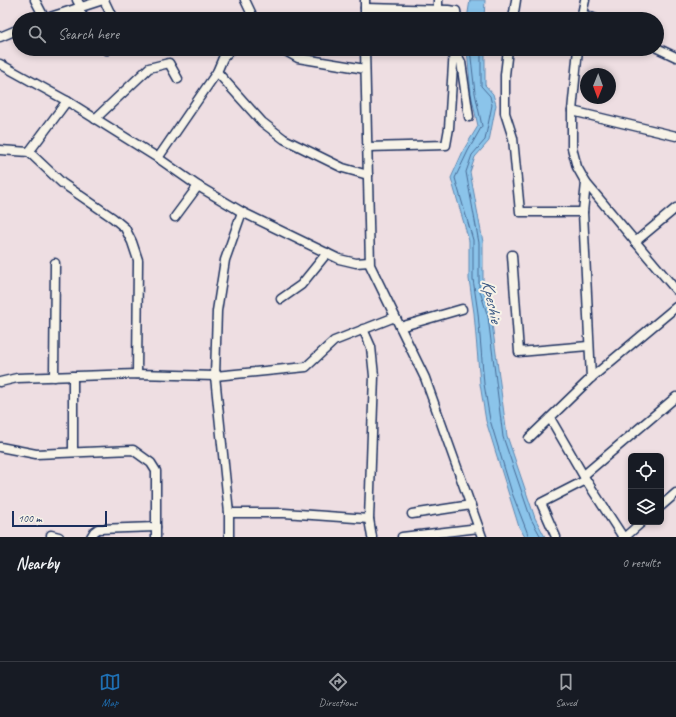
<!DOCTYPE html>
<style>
:root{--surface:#171b24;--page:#242831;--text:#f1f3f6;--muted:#9ea1a6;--line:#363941;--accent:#1f6fb2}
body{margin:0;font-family:Caveat,sans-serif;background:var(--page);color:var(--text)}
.controls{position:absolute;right:12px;bottom:12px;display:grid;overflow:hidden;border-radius:6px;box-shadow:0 2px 6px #0003}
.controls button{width:36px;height:36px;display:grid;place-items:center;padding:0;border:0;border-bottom:1px solid var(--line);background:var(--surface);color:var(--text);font:20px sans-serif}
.compass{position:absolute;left:580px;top:68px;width:36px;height:36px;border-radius:50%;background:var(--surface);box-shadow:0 2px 6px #0003;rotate:181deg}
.scale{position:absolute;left:12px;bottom:10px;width:95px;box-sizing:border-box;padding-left:4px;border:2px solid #1b2f5e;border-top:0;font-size:11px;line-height:14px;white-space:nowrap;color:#1b2f5e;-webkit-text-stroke:3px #f7f3e8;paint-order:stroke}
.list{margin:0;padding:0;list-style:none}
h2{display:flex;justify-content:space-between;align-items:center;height:52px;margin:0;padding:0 16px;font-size:17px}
h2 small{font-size:13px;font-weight:400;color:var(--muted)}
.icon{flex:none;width:22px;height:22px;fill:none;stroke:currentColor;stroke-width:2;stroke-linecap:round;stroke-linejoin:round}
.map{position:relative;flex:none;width:676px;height:537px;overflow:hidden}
.search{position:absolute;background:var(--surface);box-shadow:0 2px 6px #0003;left:12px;right:12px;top:12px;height:44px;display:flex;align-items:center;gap:10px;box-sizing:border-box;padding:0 14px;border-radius:22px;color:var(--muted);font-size:15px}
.sheet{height:124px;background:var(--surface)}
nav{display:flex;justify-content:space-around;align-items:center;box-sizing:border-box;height:56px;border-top:1px solid var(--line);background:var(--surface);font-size:11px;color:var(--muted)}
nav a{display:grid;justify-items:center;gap:2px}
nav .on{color:var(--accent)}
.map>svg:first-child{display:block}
.water{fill:#8bc4ea;stroke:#5e88b2}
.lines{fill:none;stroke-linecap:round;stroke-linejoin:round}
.shore{stroke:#486b96;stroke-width:1}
.minor-casing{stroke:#1b2f5e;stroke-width:11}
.minor{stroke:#f7f3e8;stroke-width:8}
.labels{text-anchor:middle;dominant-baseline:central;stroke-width:4;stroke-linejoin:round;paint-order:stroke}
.water-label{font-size:17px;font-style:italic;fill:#375481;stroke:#f7f3e8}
</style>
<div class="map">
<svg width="676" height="537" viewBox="0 0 676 537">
<rect width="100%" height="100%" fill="#eedee2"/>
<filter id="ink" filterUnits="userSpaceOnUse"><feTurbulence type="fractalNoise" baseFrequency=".025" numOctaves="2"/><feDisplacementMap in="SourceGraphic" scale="8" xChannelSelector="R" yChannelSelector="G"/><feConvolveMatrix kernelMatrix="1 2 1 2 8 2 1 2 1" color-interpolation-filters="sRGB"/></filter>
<g filter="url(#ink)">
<g class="water">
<polygon points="470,0 485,0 484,19 467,19"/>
<polygon points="467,49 485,49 485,85 493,94 496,105 489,141 475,157 470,172 483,242 483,288 491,316 507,436 535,518 545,537 525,537 519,527 486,421 480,384 474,313 469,279 469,241 451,178 464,149 478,126 471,94"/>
</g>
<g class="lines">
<g class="shore">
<polyline points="470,49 475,93 482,126 468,151 455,178 473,240 473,279 478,313 484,384 490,420 512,493 529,537"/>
<polyline points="481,49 481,86 490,96 492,105 485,140 472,155 466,172 479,243 479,288 488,317 503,437 531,519 541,537"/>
</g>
<defs>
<g id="minor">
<polyline points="35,0 45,19"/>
<polyline points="77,0 81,7"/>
<polyline points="104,0 113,19"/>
<polyline points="245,0 254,19"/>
<polyline points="365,0 365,19"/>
<polyline points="77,8 85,19"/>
<polyline points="365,8 448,10 456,11 457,19"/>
<polyline points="438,9 438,0"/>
<polyline points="582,14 596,19"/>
<polyline points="44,19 103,0"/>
<polyline points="513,19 516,0"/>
<polyline points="581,19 585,0"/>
<polyline points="0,37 19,29"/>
<polyline points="657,48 676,57"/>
<polyline points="106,49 107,50"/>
<polyline points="282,49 298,58 365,69"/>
<polyline points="365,49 370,265 425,378 482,537"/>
<polyline points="454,49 461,62 469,117"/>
<polyline points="508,49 505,75 505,113 513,138 520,212 583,212"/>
<polyline points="578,49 572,111 572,148 577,167 586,183 583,212 591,378"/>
<polyline points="0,64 67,101 158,158 198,186 242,212 339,259 356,263 369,262"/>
<polyline points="217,72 262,122 284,139 343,168 368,175"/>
<polyline points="572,111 676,136"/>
<polyline points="95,119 149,68 169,63 178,79"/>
<polyline points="368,147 446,145 449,128 454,49"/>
<polyline points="0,150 29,152 62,183 113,218 125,228 132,242 138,260 137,374"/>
<polyline points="29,152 67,101"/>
<polyline points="158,158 217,72 223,58 231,49"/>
<polyline points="586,183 676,290"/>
<polyline points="175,217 198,186"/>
<polyline points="635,242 676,208"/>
<polyline points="512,255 519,352 588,346"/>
<polyline points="281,299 301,285 327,253"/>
<polyline points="400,327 462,309"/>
<polyline points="363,329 371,347 374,376 369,519 372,537"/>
<polyline points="54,377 55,263"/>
<polyline points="0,382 17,378 137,374 215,376 306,367 334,341 395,317"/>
<polyline points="550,418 586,480 623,537"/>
<polyline points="529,438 591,378 676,307"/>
<polyline points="0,447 36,454 133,450 151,463 156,471 156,537"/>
<polyline points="73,452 73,376"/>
<polyline points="584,475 676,397"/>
<polyline points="661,506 676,493"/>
<polyline points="229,513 284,513 369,519"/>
<polyline points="412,514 471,505"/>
<polyline points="51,535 59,537"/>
<polyline points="91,537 94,532 98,529 156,527"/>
<polyline points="229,537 229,513 215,376 217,311 225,260 242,212"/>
<polyline points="402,537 479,528"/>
<polyline points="556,537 541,503 586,480"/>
<polyline points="625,537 642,522"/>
</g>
</defs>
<use href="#minor" class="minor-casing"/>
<use href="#minor" class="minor"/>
</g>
</g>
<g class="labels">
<g class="water-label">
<text transform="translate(492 301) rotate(78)">Kpeshie</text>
</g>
</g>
</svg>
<div class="controls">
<button><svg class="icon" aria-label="locate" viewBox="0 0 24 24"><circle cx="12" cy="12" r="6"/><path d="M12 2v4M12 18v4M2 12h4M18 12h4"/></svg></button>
<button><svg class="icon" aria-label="layers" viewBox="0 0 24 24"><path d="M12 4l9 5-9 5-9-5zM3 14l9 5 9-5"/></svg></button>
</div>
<svg class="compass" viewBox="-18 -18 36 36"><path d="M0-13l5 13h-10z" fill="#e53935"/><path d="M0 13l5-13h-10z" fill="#9ea1a6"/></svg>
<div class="scale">100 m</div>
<div class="search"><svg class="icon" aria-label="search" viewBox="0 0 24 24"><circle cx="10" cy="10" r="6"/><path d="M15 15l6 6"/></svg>Search here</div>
</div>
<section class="sheet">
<h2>Nearby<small>0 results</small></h2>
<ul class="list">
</ul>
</section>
<nav>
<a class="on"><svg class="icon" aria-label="map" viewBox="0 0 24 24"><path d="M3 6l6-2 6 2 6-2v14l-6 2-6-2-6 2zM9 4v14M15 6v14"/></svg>Map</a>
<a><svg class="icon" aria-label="directions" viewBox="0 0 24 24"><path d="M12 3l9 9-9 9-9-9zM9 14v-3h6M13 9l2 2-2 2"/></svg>Directions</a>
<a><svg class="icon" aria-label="saved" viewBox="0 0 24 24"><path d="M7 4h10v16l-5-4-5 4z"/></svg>Saved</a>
</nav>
